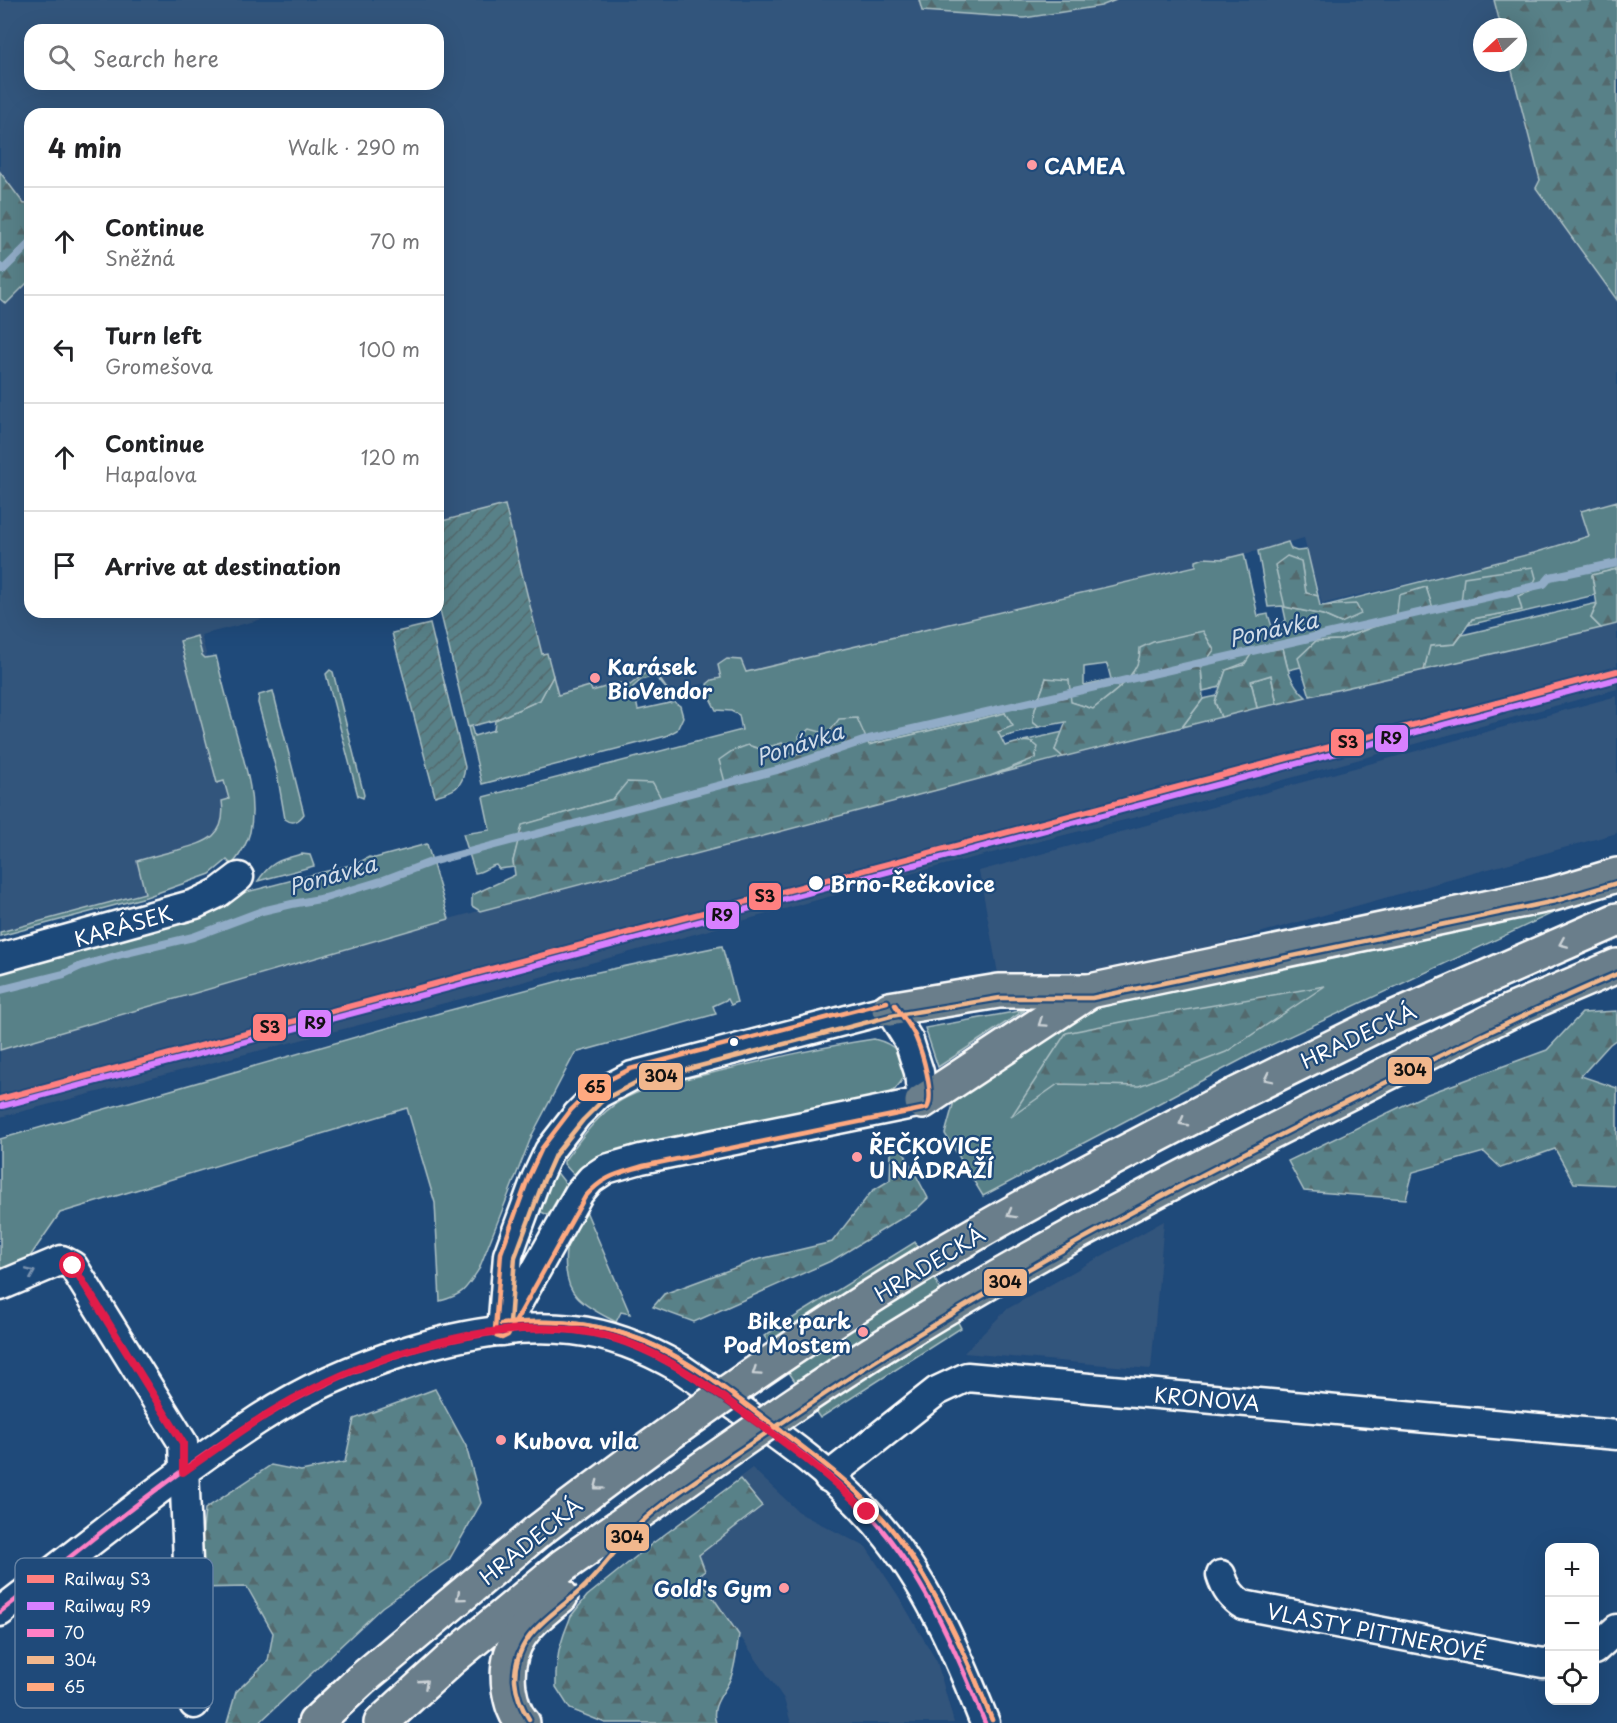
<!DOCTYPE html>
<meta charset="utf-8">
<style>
:root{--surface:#fff;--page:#f2f2f2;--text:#202124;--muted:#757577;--line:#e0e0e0}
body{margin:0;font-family:"Playpen Sans",sans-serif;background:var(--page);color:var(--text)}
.controls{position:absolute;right:18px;bottom:18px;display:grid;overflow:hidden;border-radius:12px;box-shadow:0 6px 24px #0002}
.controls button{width:54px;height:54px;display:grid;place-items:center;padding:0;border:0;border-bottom:2px solid var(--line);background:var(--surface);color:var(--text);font:30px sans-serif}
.compass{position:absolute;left:1473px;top:18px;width:54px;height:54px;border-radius:50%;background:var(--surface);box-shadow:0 6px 24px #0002;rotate:248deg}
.stop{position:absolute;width:18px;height:18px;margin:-14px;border:4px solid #e11d48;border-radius:50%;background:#fff}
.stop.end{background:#e11d48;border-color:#fff;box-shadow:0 2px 6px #0008}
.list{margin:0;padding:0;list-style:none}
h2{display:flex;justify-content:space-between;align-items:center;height:78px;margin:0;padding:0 24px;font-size:26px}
h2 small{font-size:20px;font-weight:400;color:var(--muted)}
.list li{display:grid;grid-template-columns:39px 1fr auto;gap:18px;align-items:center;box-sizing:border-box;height:108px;padding:0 24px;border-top:2px solid var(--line)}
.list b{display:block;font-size:22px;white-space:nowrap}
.list p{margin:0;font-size:20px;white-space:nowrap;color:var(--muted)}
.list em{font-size:20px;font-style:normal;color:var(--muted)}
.icon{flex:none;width:33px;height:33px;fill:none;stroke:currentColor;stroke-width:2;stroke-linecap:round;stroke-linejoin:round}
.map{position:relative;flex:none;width:1617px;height:1723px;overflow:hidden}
.search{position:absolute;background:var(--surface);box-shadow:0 6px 24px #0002;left:24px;top:24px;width:420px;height:66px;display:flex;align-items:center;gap:15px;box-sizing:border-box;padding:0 21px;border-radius:18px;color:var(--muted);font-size:22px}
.panel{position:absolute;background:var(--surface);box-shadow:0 6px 24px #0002;left:24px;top:108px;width:420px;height:510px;border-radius:18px}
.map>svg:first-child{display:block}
.built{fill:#33547c;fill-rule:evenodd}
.grass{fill:#598188;stroke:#acc0c4;stroke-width:1.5;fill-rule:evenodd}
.forest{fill:url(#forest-firs);stroke:#acc0c4;stroke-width:1.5}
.garden{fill:url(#garden-furrows);stroke:#acc0c4;stroke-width:1.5}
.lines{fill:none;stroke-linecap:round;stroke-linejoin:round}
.stream{stroke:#91acc7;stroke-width:8}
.minor-casing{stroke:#fff;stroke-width:33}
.highway-casing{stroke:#fff;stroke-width:38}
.minor{stroke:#1f4a7a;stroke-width:28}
.highway{stroke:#6b7e8b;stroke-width:33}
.highway-bridge-casing{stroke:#fff;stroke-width:38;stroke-linecap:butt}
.highway-bridge{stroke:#6b7e8b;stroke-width:33}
.bus-1-casing{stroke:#1f4a7a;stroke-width:9}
.bus-2-casing{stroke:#1f4a7a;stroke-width:9}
.bus-3-casing{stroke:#1f4a7a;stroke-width:9}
.bus-1{stroke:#ff80c5;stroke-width:4.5}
.bus-2{stroke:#f1b78d;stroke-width:4.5}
.bus-3{stroke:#ffa980;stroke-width:4.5}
.rail-1-casing{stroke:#1f4a7a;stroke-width:10}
.rail-2-casing{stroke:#1f4a7a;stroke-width:10}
.rail-1{stroke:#ff8080;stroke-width:6}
.rail-2{stroke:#d880ff;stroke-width:6}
.oneway{stroke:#cbd2d6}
.oneway2{stroke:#7992af}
.route{stroke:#e11d48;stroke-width:8}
.poi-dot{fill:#ff9aa2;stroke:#1f4a7a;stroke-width:2}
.stop-dot{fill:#fff;stroke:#1f4a7a;stroke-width:2}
.labels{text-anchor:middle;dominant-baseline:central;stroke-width:4.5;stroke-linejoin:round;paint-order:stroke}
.poi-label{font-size:21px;font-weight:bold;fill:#fff;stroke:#1f4a7a;text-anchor:start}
.stop-label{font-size:21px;font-weight:bold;fill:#fff;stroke:#1f4a7a;text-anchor:start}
.street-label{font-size:21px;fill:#fff;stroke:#1f4a7a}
.water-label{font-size:22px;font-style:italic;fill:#d1dce8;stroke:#1f4a7a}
.key{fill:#1f4a7a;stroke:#6280a2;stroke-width:1.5}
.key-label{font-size:16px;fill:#fff}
.line-badge{stroke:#1f4a7a;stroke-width:2}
.pale-badge-label{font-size:16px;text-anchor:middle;font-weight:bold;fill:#111}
</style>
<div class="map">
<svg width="1617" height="1723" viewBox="0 0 1617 1723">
<defs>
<pattern id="forest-firs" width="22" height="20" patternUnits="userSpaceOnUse" patternTransform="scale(1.5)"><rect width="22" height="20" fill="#598188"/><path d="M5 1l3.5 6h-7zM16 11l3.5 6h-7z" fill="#53696d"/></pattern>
<pattern id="garden-furrows" width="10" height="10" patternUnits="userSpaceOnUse" patternTransform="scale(1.5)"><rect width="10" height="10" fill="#598188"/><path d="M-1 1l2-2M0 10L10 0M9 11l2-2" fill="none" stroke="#53696d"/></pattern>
</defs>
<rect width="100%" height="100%" fill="#1f4a7a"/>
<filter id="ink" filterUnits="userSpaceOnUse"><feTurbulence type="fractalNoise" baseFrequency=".0167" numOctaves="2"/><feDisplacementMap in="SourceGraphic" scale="12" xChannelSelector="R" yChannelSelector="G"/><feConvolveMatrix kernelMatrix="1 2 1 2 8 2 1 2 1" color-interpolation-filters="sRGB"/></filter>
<g filter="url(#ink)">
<g class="built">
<path d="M0,0H919L922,11L1101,6L1116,0H1494L1501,27H1482V63H1510L1540,181L1536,188L1617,300V501L1581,511L1590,536L1542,551L1322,604L1304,538L1261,550L669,692L652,669L630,685L618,683L591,691L590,686L557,695L547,653L542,654L505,505L438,522V114H30V203L24,204L0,172ZM30,30H438V84H30Z"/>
<polygon points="30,280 30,612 290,612 201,635 239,774 229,829 145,893 0,932 0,299 6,304"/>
<polygon points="1617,624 1617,689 1261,786 928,869 476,995 0,1117 0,1050 449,919 910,796 1238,713"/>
<polygon points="1617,696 1617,833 1116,973 999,979 979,871"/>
<polygon points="1164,1221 1151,1369 964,1353 1007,1309"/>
<polygon points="752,1468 801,1514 866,1547 899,1597 937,1662 954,1723 791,1723 784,1699 698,1576 683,1520"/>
</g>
<g class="grass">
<path d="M1617,501V569L1592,575L1595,595L1469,625L1472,619L1522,610L1461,603L1433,611L1426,587L1397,621L1373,627L1340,640L1316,641L1299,658L1301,667L1288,670L1283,648L1226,670L1220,687L1203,691L1201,668L1141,661L1123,685L1093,709L1071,702L1046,678C1043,690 1032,711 1033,722L1039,727L1000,738L998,732L1005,713L868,745L828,734L801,753L791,754L782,743L760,750L727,786L663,802L613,799L523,825L513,861L514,867L499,869L496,865C488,866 484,872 475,873L463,834L490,830L483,797L742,730L739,715L731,711L716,710L709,696L707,684L712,680L721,678L718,665L727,659L741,660L746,672L1196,566V561L1204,558L1224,559L1244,554L1258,616L1268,614L1273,630L1286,620L1283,606L1268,607L1258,551L1288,542L1291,549L1297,551L1307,550L1318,596L1306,593L1301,561L1285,607L1323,615L1341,623L1320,607L1534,553L1589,536L1581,511ZM1107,664L1111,679L1084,685V667Z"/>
<polygon points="1597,603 1591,618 1601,628 1424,670 1429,646 1455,644 1462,635"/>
<path d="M197,636L202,655L205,658L216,656C222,681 229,707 236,732C245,764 257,799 250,832C247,845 240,855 232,865L227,860L210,874L146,897L0,936V932L145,893L137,861C151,857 164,853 178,850C208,842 227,836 222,801L229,799L224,781L217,783L180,641Z"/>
<polygon points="652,668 669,692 655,676 641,680 633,687 638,710 674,702 680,706 683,717 677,730 666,736 482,784 468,727 471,726 474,736 494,730 495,720 540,700 553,676 558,695 590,686 592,691 618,683 630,685"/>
<polygon points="330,670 333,672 364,795 363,798 358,796 326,674"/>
<polygon points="1271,675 1277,704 1257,708 1251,681"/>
<path d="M273,691L304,814C299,821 293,825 285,819L277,773L258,703L259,695Z"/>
<polygon points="1217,696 1215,703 1221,717 1182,727 1203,699"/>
<polygon points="1063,732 1055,750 1063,757 990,776 1021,765 1033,742 1023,741"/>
<polygon points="427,844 449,919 0,1050 0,970 183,920 221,908 245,890 247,892 358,863 369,857 375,858"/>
<path d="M302,854L310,855L314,866L258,881C271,861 280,860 302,854Z"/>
<polygon points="1557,911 1256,1052 983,1196 945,1134 956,1094 1079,1013 1156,993"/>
<path d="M722,946L737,1002L731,1005L728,999L713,1006L716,1014L575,1053L532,1135L479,1269C466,1289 463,1295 440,1301L435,1203L407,1108L60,1213L29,1258L0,1270V1139L443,1012L574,977Z"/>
<polygon points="1025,1010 938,1067 925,1028"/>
<path d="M874,1039C898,1045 900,1053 905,1075C899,1086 893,1093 881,1099L642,1143C611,1150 598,1153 574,1175L564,1164V1161C580,1140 597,1115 620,1101C647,1085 682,1080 712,1073C766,1060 819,1047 874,1039Z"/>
<polygon points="555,1170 566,1184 548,1215 539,1211"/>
<path d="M586,1211L630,1314L621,1312L616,1322C603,1315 587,1308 577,1297C564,1284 563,1255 569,1239C573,1229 580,1220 586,1211Z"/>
<polygon points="915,1242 961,1328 820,1418 764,1336"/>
</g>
<g class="forest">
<polygon points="919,0 1116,0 1101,6 1024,18 922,11"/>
<polygon points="1494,0 1617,0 1617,300 1536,188 1540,180 1510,63 1518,63 1518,27 1501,27"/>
<polygon points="0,172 24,204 30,203 30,280 6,304 0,299"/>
<polygon points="1287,556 1301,561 1306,593 1318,596 1320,606 1356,604 1361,614 1341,623 1323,615 1285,607 1275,565"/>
<polygon points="1533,567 1536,578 1530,592 1518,596 1522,610 1472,619 1455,644 1430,646 1424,670 1310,696 1298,658 1316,641 1340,640 1373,627 1396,621 1399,595 1426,587 1434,611 1461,603 1464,577"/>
<polygon points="1617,569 1617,624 1601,628 1591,618 1597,605 1592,575"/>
<path d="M1203,631L1214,650L1201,668L1203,699L1182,727L1063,757L1055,750L1066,722L1039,727L1033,722C1032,711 1043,690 1046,678L1069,680L1071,702L1093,709C1113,693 1141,676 1140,648L1153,642Z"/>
<path d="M1283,648C1287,668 1290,683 1306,697L1277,704L1271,675L1251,681L1257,708L1221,717L1215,702L1226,670L1244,665L1252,653Z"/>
<path d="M1005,713L1013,726L998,732L1005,746C1017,743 1028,737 1038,747L1035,758L990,776L480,911L472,906V895L515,875L513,861L522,825L613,799L627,782L653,783L663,802L726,786L719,760L732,751L748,745L760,749L783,743L791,754L801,753L799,736L810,729L828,734L839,719L857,718L869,745Z"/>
<polygon points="1325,986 1226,1052 1139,1086 1058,1084 1011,1117 1066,1033 1162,1014"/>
<polygon points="1617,1011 1617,1039 1610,1044 1581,1076 1617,1088 1617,1185 1574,1183 1555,1149 1501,1168 1484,1152 1413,1172 1406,1199 1304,1191 1288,1161 1425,1095 1547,1050 1582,1013"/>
<polygon points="899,1143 928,1198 917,1209 833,1260 694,1322 653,1307 664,1294 756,1260 832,1242 872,1191 890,1180 891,1151"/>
<polygon points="435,1389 466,1446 481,1503 449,1560 382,1607 259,1723 227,1723 236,1692 268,1661 273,1633 247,1587 197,1588 205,1509 271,1465 301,1471 345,1462 354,1419"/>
<path d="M740,1479L762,1506L699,1555L705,1571L698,1576L739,1635C737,1647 736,1661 732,1674C728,1691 709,1703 716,1723H605L570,1709L556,1687V1673L559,1650L564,1634L571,1616L587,1596L653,1543Z"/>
</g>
<g class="garden">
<polygon points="505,505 542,654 547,653 553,676 540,700 495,720 468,727 438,602 438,522"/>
<path d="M430,624L465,767C463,788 454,791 435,796L392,633Z"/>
</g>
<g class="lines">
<g class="stream">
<polyline points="0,267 3,270 30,243"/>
<polyline points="0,990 64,974 81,966 122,954 193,937 262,911 292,904 325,898 381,881 431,862 781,769 869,739 1544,584 1550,577 1617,563"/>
</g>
<defs>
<g id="minor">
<polyline points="0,958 195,904 218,893 239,877"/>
<polygon points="889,1009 909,1041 919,1072 922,1102 641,1159 606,1169 591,1179 579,1193 502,1331 508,1255 536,1179 549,1151 577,1115 598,1094 632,1076"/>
<polyline points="0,1286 62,1260 73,1266 183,1443 194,1704"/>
<polyline points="828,1477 937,1391 967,1377 1617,1435"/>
<path d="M1221,1575C1225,1588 1231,1598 1243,1605L1543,1663L1550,1662"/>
<path d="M0,1612C85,1547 169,1478 259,1419C342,1365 473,1319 573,1330C611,1334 647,1349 680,1368C752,1418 833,1467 888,1537C932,1593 959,1658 985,1723"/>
<polyline points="1594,1650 1617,1629"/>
</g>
<g id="highway">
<polyline points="889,1009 999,991 1090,991 1553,894 1617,875"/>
<polyline points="1235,1095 1377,1025 1617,920"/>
<polyline points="922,1102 1090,991"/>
<polyline points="1257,1139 1511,1011 1617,966"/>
<polyline points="315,1723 361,1680 537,1532"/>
<polyline points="381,1723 450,1660 564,1565 647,1507"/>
<path d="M523,1723C514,1714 511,1701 509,1689C503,1643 528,1622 561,1596"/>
</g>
</defs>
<use href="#minor" class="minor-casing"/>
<use href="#highway" class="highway-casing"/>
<use href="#minor" class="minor"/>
<use href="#highway" class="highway"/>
<defs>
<g id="highway-bridge">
<path d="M647,1507C734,1446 820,1384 911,1329C1023,1260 1139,1199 1257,1139"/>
<path d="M537,1532C677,1425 822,1322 975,1234C1060,1185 1148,1140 1235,1095"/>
</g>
</defs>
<use href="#highway-bridge" class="highway-bridge-casing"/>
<use href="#highway-bridge" class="highway-bridge"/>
<defs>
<path id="bus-1" d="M0,1612C144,1501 286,1368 471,1336C514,1328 559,1325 602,1335C656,1348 700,1381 744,1412C787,1442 830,1473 866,1511C922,1571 955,1648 985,1723"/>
<g id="bus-2">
<path d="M529,1719C521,1707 516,1694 515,1680C514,1632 556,1615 586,1585C607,1564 623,1539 646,1518C673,1494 705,1475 735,1454C777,1426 819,1398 861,1370C1008,1276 1162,1194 1318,1116C1417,1067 1516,1017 1617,974"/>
<path d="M992,1720C966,1655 938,1591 896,1535C860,1487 810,1453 763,1417C721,1386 678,1351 627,1335C589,1322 550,1320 510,1323L515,1257L543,1182L555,1155L583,1120L603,1100L635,1083L891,1016L1000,998H1092L1555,901L1617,883"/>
</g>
<g id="bus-3">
<path d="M887,1002L630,1069L593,1088L571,1110L542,1148L529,1176L501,1253L495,1330L496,1336L502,1338L508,1335L585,1197C603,1176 617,1174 643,1166L927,1108C935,1095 922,1052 916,1038C911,1026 902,1016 895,1005"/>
<path d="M501,1324C545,1320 586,1321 627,1335C678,1351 721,1386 763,1418C810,1453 860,1487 896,1535C938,1591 966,1655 992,1720"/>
</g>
</defs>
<use href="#bus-1" class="bus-1-casing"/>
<use href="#bus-2" class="bus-2-casing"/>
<use href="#bus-3" class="bus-3-casing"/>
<use href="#bus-1" class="bus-1"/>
<use href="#bus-2" class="bus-2"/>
<use href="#bus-3" class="bus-3"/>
<defs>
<polyline id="rail-1" points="0,1099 1617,671"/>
<polyline id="rail-2" points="2,1106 1617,679"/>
</defs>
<use href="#rail-1" class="rail-1-casing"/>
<use href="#rail-2" class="rail-2-casing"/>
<use href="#rail-1" class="rail-1"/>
<use href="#rail-2" class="rail-2"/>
</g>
<defs><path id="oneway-chevron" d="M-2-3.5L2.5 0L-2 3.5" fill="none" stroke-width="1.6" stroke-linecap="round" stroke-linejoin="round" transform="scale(1.5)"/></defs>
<g class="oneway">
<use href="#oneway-chevron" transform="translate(1563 943) rotate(157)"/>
<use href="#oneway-chevron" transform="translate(1042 1023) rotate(146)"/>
<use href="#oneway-chevron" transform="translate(1268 1078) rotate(154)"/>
<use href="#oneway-chevron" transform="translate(1183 1122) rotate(152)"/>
<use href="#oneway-chevron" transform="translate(1011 1214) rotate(151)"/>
<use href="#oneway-chevron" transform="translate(756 1372) rotate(146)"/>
<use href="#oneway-chevron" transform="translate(598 1486) rotate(143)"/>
<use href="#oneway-chevron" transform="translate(460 1597) rotate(140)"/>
<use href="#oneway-chevron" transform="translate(424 1683) rotate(-43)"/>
</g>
<use class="oneway2" href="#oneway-chevron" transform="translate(31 1273) rotate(-23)"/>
</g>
<g class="lines" filter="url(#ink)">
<path class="route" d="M73,1266L183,1443V1472C223,1444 261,1415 305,1393C388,1350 512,1312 606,1336C660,1350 707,1385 751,1418C792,1447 831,1477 867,1512"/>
</g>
<g class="poi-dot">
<circle cx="1032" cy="165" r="6"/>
<circle cx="595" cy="678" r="6"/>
<circle cx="857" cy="1157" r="6"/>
<circle cx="863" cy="1332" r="6"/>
<circle cx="501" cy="1440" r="6"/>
<circle cx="784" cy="1588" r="6"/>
</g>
<g class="stop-dot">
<circle cx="816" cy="883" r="8"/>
<circle cx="734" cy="1042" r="5"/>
</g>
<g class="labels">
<g class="poi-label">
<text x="1044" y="165">CAMEA</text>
<text x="607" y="666">Karásek<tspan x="607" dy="24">BioVendor</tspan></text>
<text x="869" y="1145">ŘEČKOVICE<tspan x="869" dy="24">U NÁDRAŽÍ</tspan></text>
<text x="851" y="1320" text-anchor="end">Bike park<tspan x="851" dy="24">Pod Mostem</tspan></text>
<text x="513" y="1440">Kubova vila</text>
<text x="772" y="1588" text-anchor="end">Gold's Gym</text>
</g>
<g class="stop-label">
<text x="830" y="883">Brno-Řečkovice</text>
</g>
<g class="street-label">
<text transform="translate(123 925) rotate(-16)">KARÁSEK</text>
<text transform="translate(1358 1035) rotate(-25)">HRADECKÁ</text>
<text transform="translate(929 1263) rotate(-31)">HRADECKÁ</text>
<text transform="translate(1207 1398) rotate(5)">KRONOVA</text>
<text transform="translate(530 1540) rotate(-39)">HRADECKÁ</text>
<text transform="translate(1377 1631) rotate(11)">VLASTY PITTNEROVÉ</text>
</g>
<g class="water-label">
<text transform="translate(1273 628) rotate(-13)">Ponávka</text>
<text transform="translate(799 743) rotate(-18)">Ponávka</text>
<text transform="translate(332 874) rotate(-16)">Ponávka</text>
</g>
</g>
<rect x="15" y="1558" width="198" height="150" rx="9" class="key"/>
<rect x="27" y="1575" width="27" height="8" fill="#ff8080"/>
<rect x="27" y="1602" width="27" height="8" fill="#d880ff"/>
<rect x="27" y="1629" width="27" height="8" fill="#ff80c5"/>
<rect x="27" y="1656" width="27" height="8" fill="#f1b78d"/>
<rect x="27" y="1683" width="27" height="8" fill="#ffa980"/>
<g class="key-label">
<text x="64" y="1585">Railway S3</text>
<text x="64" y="1612">Railway R9</text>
<text x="64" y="1639">70</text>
<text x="64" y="1666">304</text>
<text x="64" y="1693">65</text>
</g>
<g class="line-badge">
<rect x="1374" y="724" width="35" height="29" rx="6" fill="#d880ff"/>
<rect x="1330" y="728" width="35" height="29" rx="6" fill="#ff8080"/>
<rect x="748" y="882" width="34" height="29" rx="6" fill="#ff8080"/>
<rect x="705" y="901" width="35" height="29" rx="6" fill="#d880ff"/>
<rect x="297" y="1009" width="35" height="29" rx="6" fill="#d880ff"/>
<rect x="252" y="1013" width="35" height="29" rx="6" fill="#ff8080"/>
<rect x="1387" y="1056" width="46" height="29" rx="6" fill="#f1b78d"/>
<rect x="638" y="1062" width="46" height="29" rx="6" fill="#f1b78d"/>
<rect x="577" y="1073" width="35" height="29" rx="6" fill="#ffa980"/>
<rect x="983" y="1268" width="45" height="29" rx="6" fill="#f1b78d"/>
<rect x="605" y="1523" width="45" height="29" rx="6" fill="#f1b78d"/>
</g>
<g class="pale-badge-label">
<text x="1391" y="744">R9</text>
<text x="1348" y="748">S3</text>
<text x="765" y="902">S3</text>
<text x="722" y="921">R9</text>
<text x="315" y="1029">R9</text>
<text x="270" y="1033">S3</text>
<text x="1410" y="1076">304</text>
<text x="661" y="1082">304</text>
<text x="595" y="1093">65</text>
<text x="1005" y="1288">304</text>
<text x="627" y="1543">304</text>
</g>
</svg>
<div class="controls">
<button>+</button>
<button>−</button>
<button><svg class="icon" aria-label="locate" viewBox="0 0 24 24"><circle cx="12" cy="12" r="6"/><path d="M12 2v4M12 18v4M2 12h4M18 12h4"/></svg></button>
</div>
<svg class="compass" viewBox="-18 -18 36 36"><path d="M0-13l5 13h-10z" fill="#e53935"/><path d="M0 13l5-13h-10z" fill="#757577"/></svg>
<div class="stop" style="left:73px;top:1266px"></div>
<div class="stop end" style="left:867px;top:1512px"></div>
<div class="search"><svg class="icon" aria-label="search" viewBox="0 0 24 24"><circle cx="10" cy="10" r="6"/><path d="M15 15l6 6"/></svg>Search here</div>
<section class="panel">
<h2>4 min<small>Walk · 290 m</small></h2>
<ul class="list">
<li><svg class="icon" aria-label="ahead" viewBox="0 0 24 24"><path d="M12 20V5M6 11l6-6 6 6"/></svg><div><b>Continue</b><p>Sněžná</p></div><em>70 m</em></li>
<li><svg class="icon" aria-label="left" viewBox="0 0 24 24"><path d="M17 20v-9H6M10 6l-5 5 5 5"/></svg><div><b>Turn left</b><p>Gromešova</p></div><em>100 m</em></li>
<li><svg class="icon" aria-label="ahead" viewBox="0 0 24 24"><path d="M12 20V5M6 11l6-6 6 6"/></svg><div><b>Continue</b><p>Hapalova</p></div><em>120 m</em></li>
<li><svg class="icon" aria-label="arrive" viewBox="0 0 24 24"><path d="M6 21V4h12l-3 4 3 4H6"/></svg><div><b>Arrive at destination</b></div></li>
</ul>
</section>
</div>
